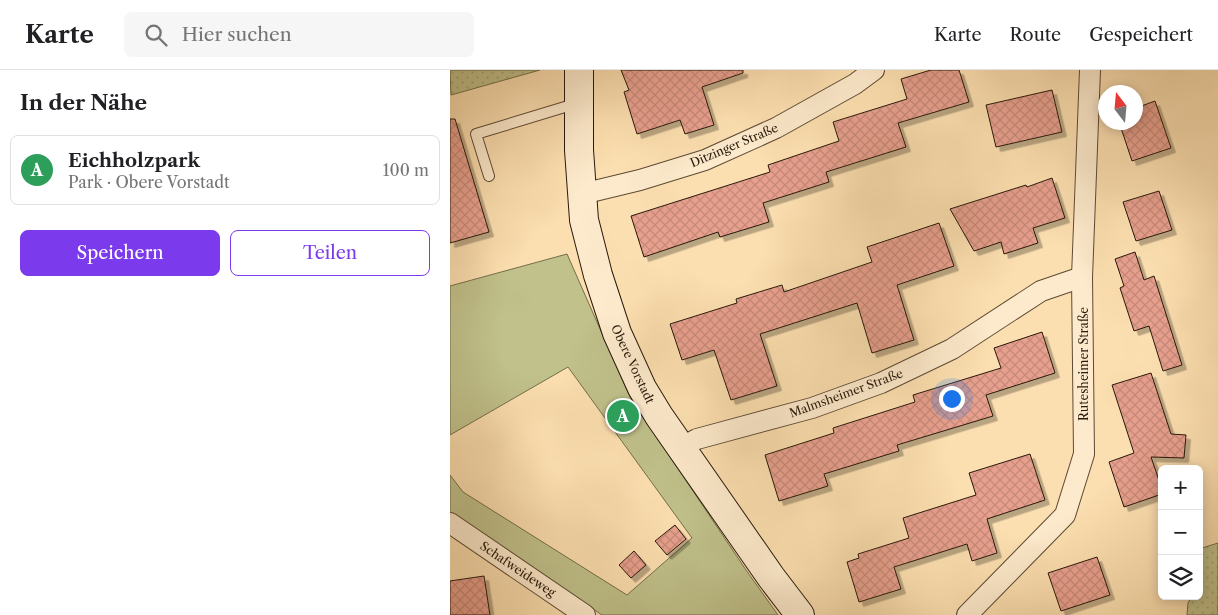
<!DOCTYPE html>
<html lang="de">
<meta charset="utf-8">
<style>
:root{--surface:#fff;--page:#f6f6f6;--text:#202124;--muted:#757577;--line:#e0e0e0;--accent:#7c3aed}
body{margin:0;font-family:"Libre Caslon Text",serif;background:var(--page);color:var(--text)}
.controls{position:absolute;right:15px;bottom:15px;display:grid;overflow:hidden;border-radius:8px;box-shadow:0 2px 12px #0003}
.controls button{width:45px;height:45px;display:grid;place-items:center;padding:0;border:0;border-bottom:1px solid var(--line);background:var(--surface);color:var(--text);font:25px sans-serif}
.compass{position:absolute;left:648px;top:15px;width:45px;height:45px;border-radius:50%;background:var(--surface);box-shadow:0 2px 12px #0003;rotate:344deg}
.you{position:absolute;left:501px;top:328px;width:18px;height:18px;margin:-12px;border:4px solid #fff;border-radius:50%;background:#1a73e8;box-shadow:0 0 0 8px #1a73e833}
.badge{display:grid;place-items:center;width:32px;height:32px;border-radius:50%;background:var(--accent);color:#fff;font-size:16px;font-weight:700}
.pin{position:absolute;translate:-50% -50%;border:2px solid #fff;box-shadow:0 1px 5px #0006}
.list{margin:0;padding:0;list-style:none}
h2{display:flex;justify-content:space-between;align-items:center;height:65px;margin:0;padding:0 20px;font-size:21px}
h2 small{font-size:16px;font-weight:400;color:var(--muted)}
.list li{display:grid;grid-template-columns:32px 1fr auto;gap:15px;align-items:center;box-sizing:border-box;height:70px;margin:0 10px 10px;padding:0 10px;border:1px solid var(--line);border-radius:8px}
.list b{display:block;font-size:19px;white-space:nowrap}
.list p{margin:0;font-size:16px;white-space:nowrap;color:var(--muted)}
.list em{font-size:16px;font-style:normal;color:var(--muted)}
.actions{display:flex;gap:10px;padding:15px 20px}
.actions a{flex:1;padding:11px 0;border:1px solid var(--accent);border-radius:8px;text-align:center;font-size:18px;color:var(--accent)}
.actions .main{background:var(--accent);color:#fff}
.icon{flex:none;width:28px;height:28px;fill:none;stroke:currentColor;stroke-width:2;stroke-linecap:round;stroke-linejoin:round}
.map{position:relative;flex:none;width:768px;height:545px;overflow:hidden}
header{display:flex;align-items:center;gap:30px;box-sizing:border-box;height:70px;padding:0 25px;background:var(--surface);border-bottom:1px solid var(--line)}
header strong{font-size:24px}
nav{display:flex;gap:28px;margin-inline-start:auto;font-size:18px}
.search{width:350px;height:45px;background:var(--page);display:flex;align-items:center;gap:12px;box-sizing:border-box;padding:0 18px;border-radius:8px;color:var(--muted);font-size:19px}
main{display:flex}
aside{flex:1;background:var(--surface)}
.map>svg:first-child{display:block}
.grass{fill:url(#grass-dots);stroke:#746d4a}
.park{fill:#c0c18b;stroke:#746d4a}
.building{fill:url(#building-cross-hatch);stroke:#28190a;filter:url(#shadow)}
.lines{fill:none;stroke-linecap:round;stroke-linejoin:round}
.service-casing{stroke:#5d4a34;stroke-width:12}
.minor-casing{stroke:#5d4a34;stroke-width:22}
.secondary-casing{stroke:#28190a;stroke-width:30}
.service{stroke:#fdeacc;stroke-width:10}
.minor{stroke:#fdeacc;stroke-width:20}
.secondary{stroke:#fdeacc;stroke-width:28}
.labels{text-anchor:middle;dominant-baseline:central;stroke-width:4;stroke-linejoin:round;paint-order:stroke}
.street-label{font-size:12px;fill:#28190a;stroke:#fdeacc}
</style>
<header>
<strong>Karte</strong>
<div class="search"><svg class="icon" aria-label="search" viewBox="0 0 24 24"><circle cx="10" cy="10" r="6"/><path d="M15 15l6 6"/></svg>Hier suchen</div>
<nav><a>Karte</a><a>Route</a><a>Gespeichert</a></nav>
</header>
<main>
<aside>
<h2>In der Nähe<small></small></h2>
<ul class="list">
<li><span class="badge" style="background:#2e9e5b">A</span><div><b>Eichholzpark</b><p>Park · Obere Vorstadt</p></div><em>100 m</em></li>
</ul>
<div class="actions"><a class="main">Speichern</a><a>Teilen</a></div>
</aside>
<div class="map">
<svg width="768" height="545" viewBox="0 0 768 545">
<defs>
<pattern id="grass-dots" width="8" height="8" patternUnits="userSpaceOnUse" patternTransform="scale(1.25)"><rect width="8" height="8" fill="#c0c18b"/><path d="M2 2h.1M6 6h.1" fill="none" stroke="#a5a577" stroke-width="1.8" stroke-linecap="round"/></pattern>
<pattern id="building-cross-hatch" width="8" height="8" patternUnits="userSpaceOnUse" patternTransform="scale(1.25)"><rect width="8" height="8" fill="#e8a08e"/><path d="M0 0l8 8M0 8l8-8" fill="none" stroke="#c78979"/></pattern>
<filter id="shadow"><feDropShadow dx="4.5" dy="4.5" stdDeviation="0" flood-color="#0004"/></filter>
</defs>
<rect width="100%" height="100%" fill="#fcdfb0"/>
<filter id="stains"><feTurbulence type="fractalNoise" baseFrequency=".004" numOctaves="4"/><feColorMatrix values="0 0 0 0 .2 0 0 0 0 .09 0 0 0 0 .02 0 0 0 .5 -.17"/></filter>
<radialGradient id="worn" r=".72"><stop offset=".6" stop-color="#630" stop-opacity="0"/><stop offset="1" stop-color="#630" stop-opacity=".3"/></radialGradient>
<g class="grass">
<polygon points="0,0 90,0 1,25"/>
<polygon points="768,473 768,545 737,545 738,533 742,526 749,526 749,515 751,512 749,506 749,479"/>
</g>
<polygon class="park" points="117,184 180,327 296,500 328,545 152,545 0,443 0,405 13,422 177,525 242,468 118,297 0,365 0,216"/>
<g class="building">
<polygon points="171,0 293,0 293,3 252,17 264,55 235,64 230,50 187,64 174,22 179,20"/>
<polygon points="481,0 509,0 519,32 448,53 456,77 376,102 379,112 313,133 319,152 270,167 268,162 194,187 181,146 320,102 318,95 389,71 383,52 457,29 451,9"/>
<polygon points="602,20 612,62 546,77 536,35"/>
<polygon points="705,31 721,78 682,91 669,52 686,52 686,38"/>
<polygon points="0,49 5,49 39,162 0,173"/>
<polygon points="602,108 615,148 583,158 588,173 554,184 551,172 524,181 500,139 576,115 577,117"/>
<polygon points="709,121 722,160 686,171 673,132"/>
<polygon points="489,153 504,196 447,215 464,270 422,283 407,233 310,264 327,316 281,330 264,280 232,290 220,254 287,233 286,229 332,215 334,222 422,192 417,177"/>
<polygon points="685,182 694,210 704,206 732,295 713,301 699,256 684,261 670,218 674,216 665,189"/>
<polygon points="592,262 605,303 536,325 543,346 447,375 449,381 374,404 378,416 329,431 315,385 384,363 383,358 465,332 463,325 551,298 544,278"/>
<polygon points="701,303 721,364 736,365 734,388 701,387 712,419 712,424 674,437 659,392 684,383 662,315"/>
<polygon points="580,384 595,430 537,449 547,483 522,491 517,474 444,497 451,519 409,532 397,492 409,488 408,484 459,468 453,448 526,425 519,403"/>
<polygon points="225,455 236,469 217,485 205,471"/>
<polygon points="184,481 196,495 181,508 169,495"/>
<polygon points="647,487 660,525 611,541 598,503"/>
<polygon points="34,506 40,545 0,545 0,511"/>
</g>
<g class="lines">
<defs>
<polyline id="service" points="39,106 26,64 128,33"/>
<g id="minor">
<polyline points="132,124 190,110 255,90 326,58 405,14 424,0"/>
<polyline points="230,378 247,369 362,338 431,313 502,279 591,221 632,207"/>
<polyline points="0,453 135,545"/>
<polyline points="517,545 615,445 634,384 632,207 640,0"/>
</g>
<polyline id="secondary" points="129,0 129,80 134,150 148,205 167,263 192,318 209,346 321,507 350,545"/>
</defs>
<use href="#service" class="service-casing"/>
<use href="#minor" class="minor-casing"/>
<use href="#secondary" class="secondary-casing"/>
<use href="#service" class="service"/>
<use href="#minor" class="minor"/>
<use href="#secondary" class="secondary"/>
</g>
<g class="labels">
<g class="street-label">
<text transform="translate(284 75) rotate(-23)">Ditzinger Straße</text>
<text transform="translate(183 294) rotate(65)">Obere Vorstadt</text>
<text transform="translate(633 294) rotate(-90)">Rutesheimer Straße</text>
<text transform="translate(396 323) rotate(-20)">Malmsheimer Straße</text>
<text transform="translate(68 499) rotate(34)">Schafweideweg</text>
</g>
</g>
<rect width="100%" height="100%" filter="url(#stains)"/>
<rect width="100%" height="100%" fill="url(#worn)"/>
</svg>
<div class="controls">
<button>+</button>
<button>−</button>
<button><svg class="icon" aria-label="layers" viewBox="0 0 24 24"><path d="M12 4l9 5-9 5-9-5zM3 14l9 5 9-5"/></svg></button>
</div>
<svg class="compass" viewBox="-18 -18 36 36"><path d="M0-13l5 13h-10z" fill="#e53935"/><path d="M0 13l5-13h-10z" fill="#757577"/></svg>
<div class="you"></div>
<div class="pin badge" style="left:173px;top:346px;background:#2e9e5b">A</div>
</div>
</main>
